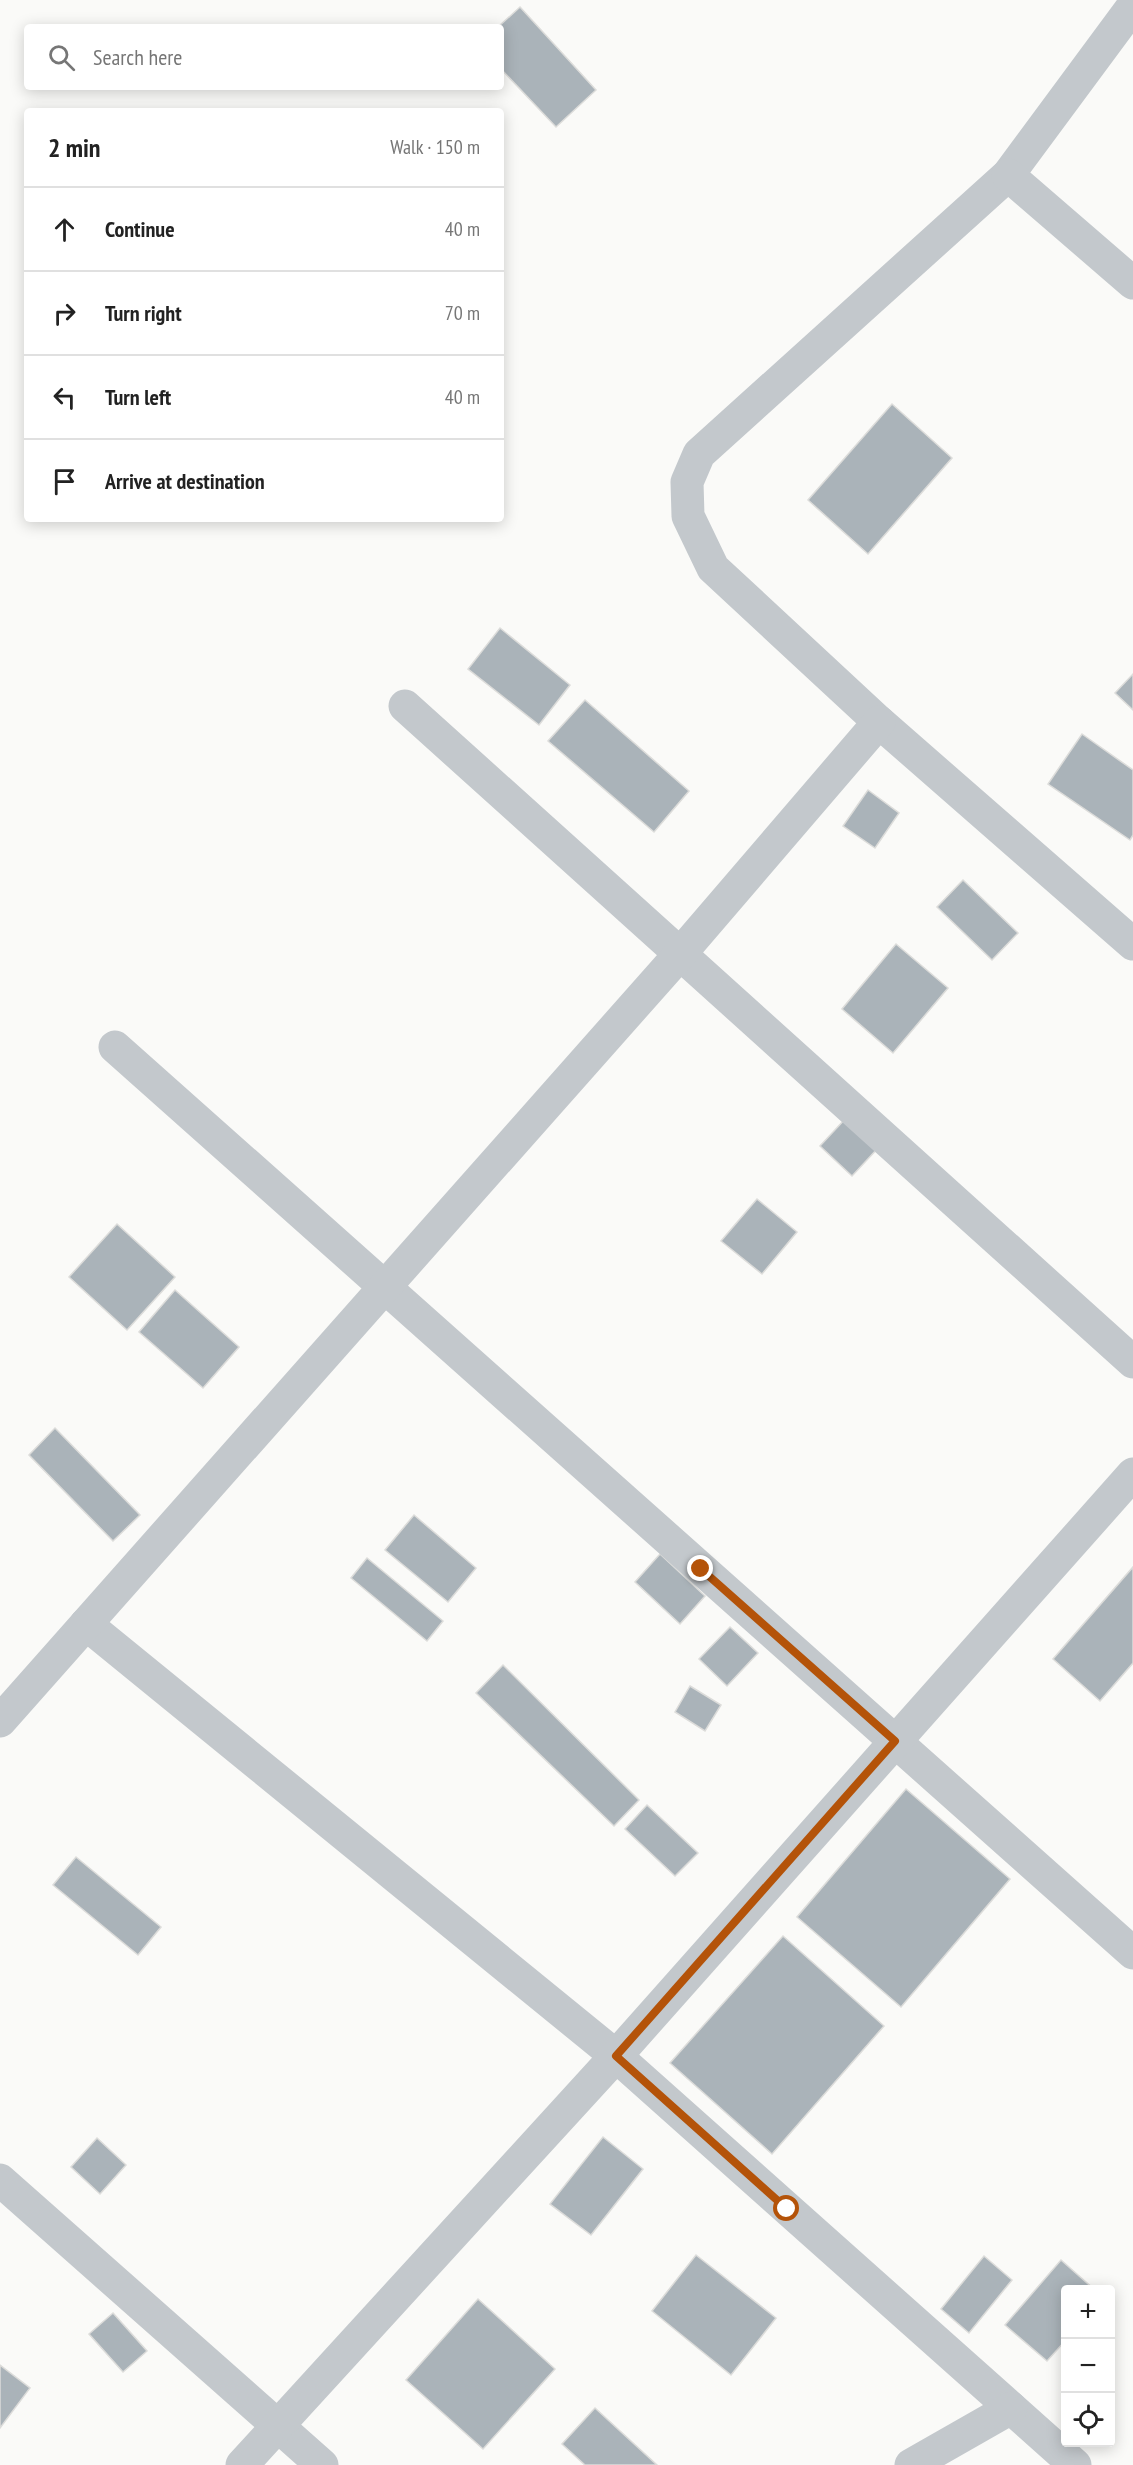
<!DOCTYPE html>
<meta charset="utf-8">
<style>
:root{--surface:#fff;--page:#f6f6f6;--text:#222;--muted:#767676;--line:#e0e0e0}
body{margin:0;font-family:"PT Sans Narrow",sans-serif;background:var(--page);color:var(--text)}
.controls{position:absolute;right:18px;bottom:18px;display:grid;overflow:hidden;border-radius:6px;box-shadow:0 3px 15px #0003}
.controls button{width:54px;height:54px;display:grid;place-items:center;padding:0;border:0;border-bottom:2px solid var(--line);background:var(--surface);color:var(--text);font:30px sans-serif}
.stop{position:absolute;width:18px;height:18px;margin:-14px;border:4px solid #b45309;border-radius:50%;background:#fff}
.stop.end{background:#b45309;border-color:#fff;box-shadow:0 2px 6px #0008}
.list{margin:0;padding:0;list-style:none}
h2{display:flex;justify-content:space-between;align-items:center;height:78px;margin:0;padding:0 24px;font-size:26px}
h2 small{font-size:20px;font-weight:400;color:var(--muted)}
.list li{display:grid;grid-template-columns:39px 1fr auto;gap:18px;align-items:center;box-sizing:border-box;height:84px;padding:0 24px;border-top:2px solid var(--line)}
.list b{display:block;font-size:22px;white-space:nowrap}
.list em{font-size:20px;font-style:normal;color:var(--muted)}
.icon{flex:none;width:33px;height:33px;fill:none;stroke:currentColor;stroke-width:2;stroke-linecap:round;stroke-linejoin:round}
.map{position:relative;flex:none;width:1133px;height:2465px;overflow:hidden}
.search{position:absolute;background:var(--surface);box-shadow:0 3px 15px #0003;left:24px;top:24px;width:480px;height:66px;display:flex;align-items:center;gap:15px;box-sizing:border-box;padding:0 21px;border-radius:6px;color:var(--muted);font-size:22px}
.panel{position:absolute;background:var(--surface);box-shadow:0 3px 15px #0003;left:24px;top:108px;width:480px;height:414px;border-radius:6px}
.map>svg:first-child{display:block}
.building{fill:#aab3b9;stroke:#dcdcda;stroke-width:1.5}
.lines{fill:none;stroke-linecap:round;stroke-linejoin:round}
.minor{stroke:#c3c8cc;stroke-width:33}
.route{stroke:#b45309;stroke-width:8}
</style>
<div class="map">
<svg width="1133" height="2465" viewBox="0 0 1133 2465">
<rect width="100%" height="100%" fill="#fafaf8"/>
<g class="building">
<polygon points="520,7 596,90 556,127 501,69 501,27 498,27"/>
<polygon points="892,404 952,458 868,554 808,500"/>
<polygon points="500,628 570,685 539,725 468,669"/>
<polygon points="1133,674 1133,710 1115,693"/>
<polygon points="585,700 689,791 654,832 548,741"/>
<polygon points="1082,734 1133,770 1133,835 1130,840 1048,784"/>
<polygon points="868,790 899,813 875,848 843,826"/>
<polygon points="963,880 1018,933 992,960 937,907"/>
<polygon points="896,944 948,988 893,1053 842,1009"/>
<polygon points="847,1117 879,1147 852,1176 820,1146"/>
<polygon points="757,1199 797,1232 762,1274 721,1241"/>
<polygon points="117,1224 175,1277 127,1330 69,1277"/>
<polygon points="175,1290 239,1347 203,1388 139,1332"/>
<polygon points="55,1428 140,1515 113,1541 29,1455"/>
<polygon points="414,1515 476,1568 448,1602 385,1550"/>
<polygon points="660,1554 705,1596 680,1624 635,1582"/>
<polygon points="367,1558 443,1621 427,1641 351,1578"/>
<polygon points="1133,1567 1133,1663 1100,1701 1053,1659"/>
<polygon points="730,1627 758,1653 727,1686 699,1659"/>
<polygon points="503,1665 639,1800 614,1826 476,1693"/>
<polygon points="690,1686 721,1705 705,1731 675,1712"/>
<polygon points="906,1789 1010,1879 901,2007 797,1917"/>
<polygon points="647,1805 698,1853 675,1876 625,1829"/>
<polygon points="76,1857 161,1927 138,1955 53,1885"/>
<polygon points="783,1936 884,2026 772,2154 670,2063"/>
<polygon points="603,2137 643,2169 591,2235 550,2204"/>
<polygon points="97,2138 126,2165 100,2194 71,2167"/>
<polygon points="696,2255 776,2318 731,2375 652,2311"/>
<polygon points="984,2256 1012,2280 969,2333 941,2309"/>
<polygon points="1061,2260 1095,2290 1066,2290 1066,2340 1047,2361 1005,2325"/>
<polygon points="478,2299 555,2369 483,2449 406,2380"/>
<polygon points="113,2313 147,2351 123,2372 89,2334"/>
<polygon points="0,2365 30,2388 0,2428"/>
<polygon points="595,2408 657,2465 585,2465 562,2444"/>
</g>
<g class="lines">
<g class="minor">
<polyline points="1133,6 1008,175 699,454 687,482 688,516 713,568 879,722 1133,944"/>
<polyline points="1008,175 1133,283"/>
<polyline points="405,706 1133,1362"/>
<polyline points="115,1047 1133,1953"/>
<polyline points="86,1624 616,2056 1075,2465"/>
<polyline points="0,1721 680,954 879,722"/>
<polyline points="0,2180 322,2465"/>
<polyline points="242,2465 616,2056 1133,1474"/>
<polyline points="911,2465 1011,2408"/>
</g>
</g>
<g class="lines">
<polyline class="route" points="701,1569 895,1741 616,2056 787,2209"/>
</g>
</svg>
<div class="controls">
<button>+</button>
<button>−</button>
<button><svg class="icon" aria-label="locate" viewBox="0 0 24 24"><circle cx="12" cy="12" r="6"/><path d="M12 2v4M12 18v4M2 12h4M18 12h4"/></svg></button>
</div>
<div class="stop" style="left:787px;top:2209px"></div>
<div class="stop end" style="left:701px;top:1569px"></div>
<div class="search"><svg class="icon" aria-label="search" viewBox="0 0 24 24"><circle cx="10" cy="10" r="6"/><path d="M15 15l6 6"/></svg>Search here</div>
<section class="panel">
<h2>2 min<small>Walk · 150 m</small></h2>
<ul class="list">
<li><svg class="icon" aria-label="ahead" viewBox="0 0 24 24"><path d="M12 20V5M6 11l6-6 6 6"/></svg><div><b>Continue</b></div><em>40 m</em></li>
<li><svg class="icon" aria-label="right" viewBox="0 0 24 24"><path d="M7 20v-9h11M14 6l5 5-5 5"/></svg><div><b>Turn right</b></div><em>70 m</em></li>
<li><svg class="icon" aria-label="left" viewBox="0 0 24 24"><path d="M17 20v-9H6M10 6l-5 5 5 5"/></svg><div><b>Turn left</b></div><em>40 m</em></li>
<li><svg class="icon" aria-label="arrive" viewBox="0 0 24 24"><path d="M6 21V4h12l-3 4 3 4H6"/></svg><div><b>Arrive at destination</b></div></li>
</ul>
</section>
</div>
